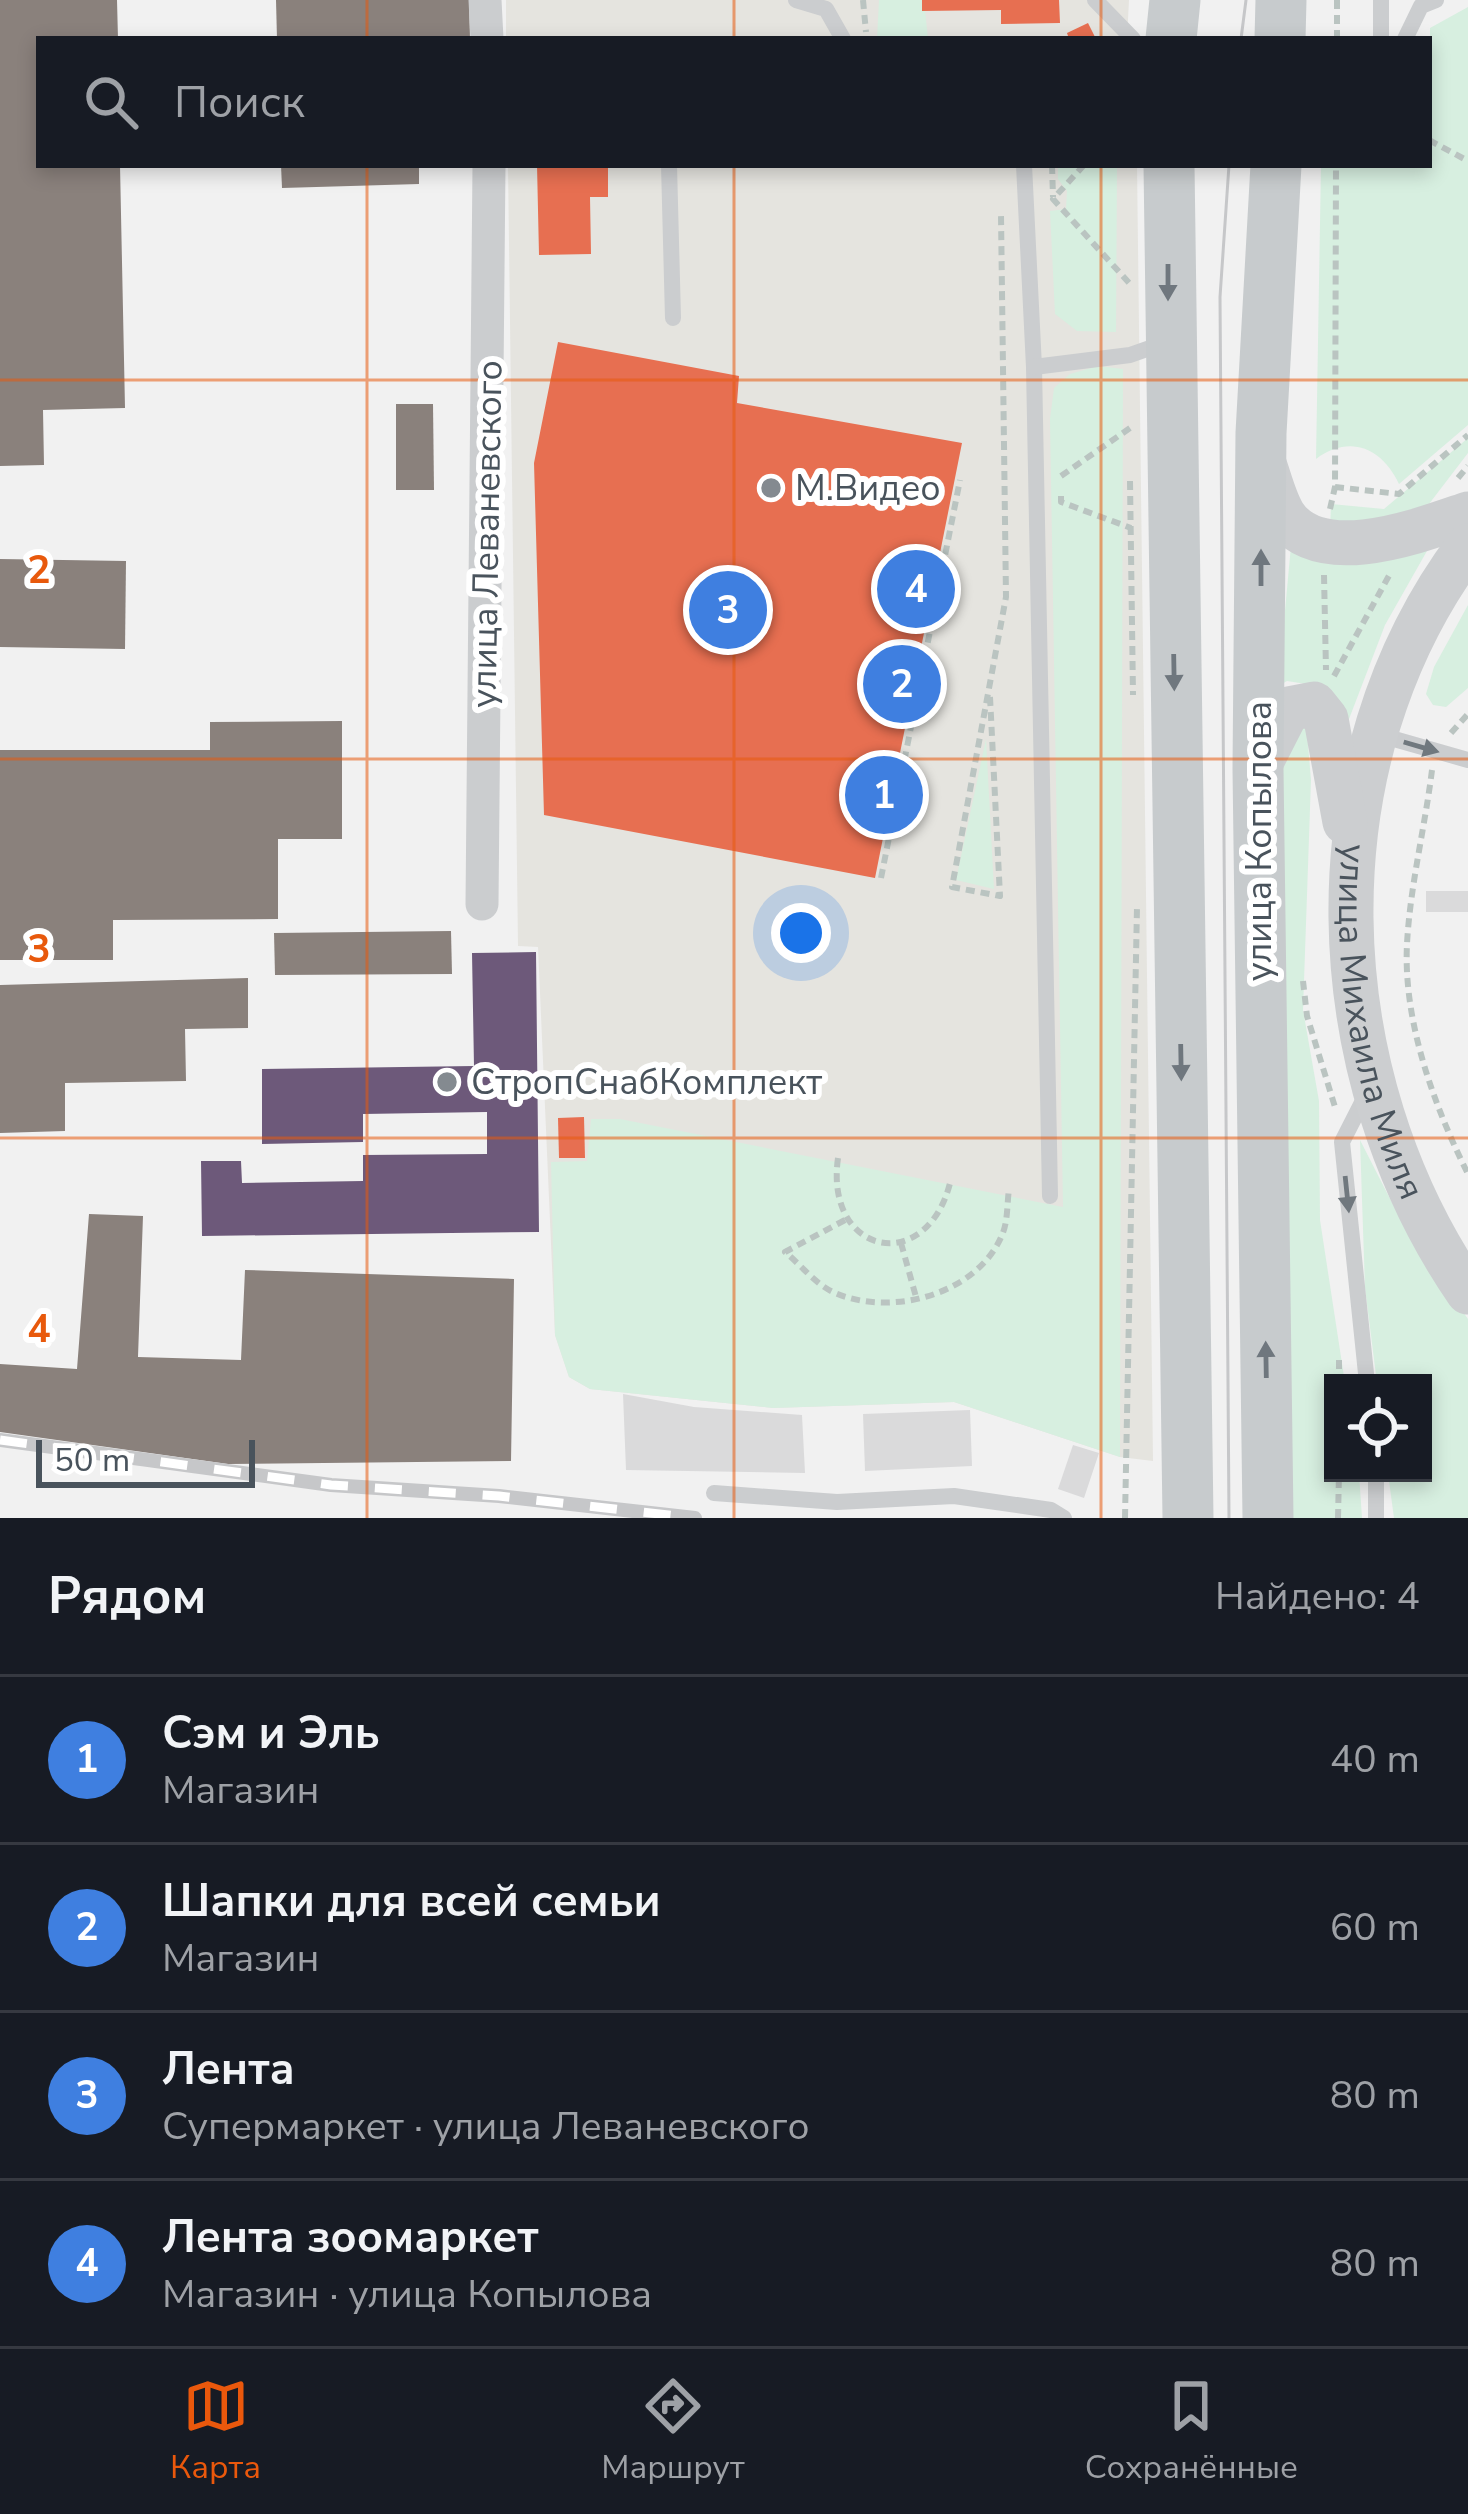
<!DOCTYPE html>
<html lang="ru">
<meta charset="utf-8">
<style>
:root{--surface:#171b24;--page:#20242c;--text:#f1f3f6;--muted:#9ea1a6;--line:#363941;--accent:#ea580c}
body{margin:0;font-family:"Nunito Sans",sans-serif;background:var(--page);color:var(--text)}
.controls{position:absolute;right:36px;bottom:36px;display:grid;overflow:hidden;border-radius:0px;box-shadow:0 6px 18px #0003}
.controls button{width:108px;height:108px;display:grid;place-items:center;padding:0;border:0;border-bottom:3px solid var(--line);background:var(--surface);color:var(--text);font:60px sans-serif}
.scale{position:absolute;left:36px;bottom:30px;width:219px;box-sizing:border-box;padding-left:12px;border:6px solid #49535c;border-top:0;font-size:33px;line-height:42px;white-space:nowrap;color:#49535c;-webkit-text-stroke:9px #fff;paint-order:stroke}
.you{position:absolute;left:801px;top:933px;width:42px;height:42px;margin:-30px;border:9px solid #fff;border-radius:50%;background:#1a73e8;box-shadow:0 0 0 18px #1a73e833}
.badge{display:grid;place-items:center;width:78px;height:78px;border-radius:50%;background:var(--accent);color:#fff;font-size:39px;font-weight:700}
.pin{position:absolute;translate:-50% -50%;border:6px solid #fff;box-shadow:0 3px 12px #0006}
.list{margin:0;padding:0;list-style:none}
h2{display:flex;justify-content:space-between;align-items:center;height:156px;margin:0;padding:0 48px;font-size:51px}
h2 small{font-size:39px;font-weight:400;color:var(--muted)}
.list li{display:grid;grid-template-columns:78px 1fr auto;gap:36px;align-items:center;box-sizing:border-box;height:168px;padding:0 48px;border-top:3px solid var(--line)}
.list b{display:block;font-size:45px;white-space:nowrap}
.list p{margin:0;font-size:39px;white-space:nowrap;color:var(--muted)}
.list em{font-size:39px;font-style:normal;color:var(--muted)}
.icon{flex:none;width:66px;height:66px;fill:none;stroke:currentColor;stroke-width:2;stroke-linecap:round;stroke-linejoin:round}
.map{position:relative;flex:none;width:1468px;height:1518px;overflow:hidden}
.search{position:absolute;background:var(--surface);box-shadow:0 6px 18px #0003;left:36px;right:36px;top:36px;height:132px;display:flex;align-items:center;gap:30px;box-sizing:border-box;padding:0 42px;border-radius:0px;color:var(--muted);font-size:45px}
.sheet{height:828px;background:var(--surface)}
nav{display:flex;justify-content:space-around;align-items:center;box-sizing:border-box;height:168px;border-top:3px solid var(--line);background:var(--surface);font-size:33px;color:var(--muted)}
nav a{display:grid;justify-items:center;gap:6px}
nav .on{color:var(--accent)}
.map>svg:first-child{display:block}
.commercial{fill:#e5e4df}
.green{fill:#d7efe0}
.shops{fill:#e76f51}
.offices{fill:#6d597a}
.industry{fill:#8a817c}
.building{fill:#dadadb}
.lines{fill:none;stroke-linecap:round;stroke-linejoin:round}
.path{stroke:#bac4c1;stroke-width:6;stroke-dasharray:9 6;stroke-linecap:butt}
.lane{stroke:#cbcdcf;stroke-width:16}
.street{stroke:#cbcdcf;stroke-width:33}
.secondary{stroke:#ccced0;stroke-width:45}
.primary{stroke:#c7cbcd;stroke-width:51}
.tram{stroke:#c6c7c9;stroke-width:3}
.rail-casing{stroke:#c6c7c9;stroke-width:14}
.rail{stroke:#fff;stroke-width:9;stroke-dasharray:27;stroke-linecap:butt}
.oneway{fill:#6f777e}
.oneway2{fill:#70787e}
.grid{fill:none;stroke:#e8590c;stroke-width:3;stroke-opacity:0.55}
.poi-dot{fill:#848a90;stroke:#fff;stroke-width:4.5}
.labels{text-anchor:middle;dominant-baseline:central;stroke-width:12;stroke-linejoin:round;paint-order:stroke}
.poi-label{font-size:36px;fill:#49535c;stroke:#fff;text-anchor:start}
.street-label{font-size:36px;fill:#49535c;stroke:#fff}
.grid-label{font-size:39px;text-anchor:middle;font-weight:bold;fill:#e8590c;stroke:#fff;stroke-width:12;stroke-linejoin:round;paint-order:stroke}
</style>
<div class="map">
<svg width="1468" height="1518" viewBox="0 0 1468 1518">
<rect width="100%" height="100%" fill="#f1f1f1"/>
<g class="commercial">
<polygon points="506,0 1129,0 1127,39 506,39"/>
<polygon points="508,165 1137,165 1153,1461 1120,1457 954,1402 773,1408 590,1389 569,1377 555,1335 538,947 518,946"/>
</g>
<g class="green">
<polygon points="879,0 924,0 928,39 877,39"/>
<path d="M1468,7V425L1399,484C1382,448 1350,434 1316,459L1321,165H1429L1430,28Z"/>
<polygon points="1058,165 1117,165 1116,332 1077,331 1055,314 1050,211 1066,209 1067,191 1058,179"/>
<polygon points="1098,366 1123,369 1120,1457 954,1402 773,1408 590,1389 569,1377 555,1335 551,1162 587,1161 591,1119 620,1119 1063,1207 1050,419 1054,388 1070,374"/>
<polygon points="1468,438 1468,453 1416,521 1330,530 1331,504 1384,509"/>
<polygon points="1292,535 1436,535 1385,625 1336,753 1306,684 1287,681 1278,686"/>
<polygon points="1468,605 1468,688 1446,707 1433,705 1426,694 1434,667"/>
<polygon points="1306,721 1311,780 1303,1010 1319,1101 1320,1220 1345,1383 1333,1383 1333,1473 1359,1473 1362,1518 1280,1518 1271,776"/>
<polygon points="986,739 994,889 956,880"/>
<polygon points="1360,1140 1408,1234 1468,1319 1468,1518 1394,1518 1388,1473 1423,1473 1423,1383 1377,1383 1365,1288"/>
</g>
<g class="shops">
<polygon points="922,0 1059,0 1060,23 1001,24 1001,10 922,11"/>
<polygon points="1088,23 1096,39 1069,39 1067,33"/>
<polygon points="537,165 608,165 608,197 590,197 591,254 539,255"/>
<polygon points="558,342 739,376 737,403 962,443 875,878 544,815 534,463"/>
<polygon points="584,1117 585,1158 559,1158 558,1118"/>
</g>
<polygon class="offices" points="536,952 539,1232 202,1236 201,1161 241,1161 242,1183 363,1181 363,1155 487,1154 487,1112 363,1114 363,1142 262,1144 262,1069 474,1066 472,953"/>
<g class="industry">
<polygon points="0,0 117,0 118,39 39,39 39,165 120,165 125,408 43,410 44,465 0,466"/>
<polygon points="276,0 469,0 470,39 277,39"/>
<polygon points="281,165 419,165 419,184 282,188"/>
<polygon points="396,404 433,404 434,490 396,490"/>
<polygon points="0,559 126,561 125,649 0,647"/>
<polygon points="342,721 342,839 278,839 278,919 113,920 113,960 0,960 0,750 210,750 210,722"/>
<polygon points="451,931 452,974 275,975 274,933"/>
<polygon points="248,978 248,1028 185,1029 186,1081 65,1083 65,1131 0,1133 0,985"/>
<polygon points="89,1214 143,1216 138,1357 241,1360 245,1270 514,1279 511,1461 228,1464 0,1432 0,1364 77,1369"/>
</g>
<g class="building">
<rect x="1426" y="891" width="42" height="21"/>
<polygon points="623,1394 694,1407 802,1415 805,1473 626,1470"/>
<polygon points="970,1410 972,1466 865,1471 863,1414"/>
<polygon points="1073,1445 1099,1453 1084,1498 1058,1489"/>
</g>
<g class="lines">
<g class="path">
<polyline points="863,0 866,32"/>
<polyline points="1337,39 1337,0"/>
<polyline points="1429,140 1468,161"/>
<polyline points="1052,165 1053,197"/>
<polyline points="1084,165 1053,199 1131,285"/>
<polyline points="1061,476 1130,428"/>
<polyline points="1458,478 1468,466"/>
<polyline points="1130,481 1133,695"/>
<polyline points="1335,487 1399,494 1468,435"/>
<polyline points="1061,496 1061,502 1131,528"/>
<polyline points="1330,509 1335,487 1336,165"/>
<polyline points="1324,575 1326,670"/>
<polyline points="1334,676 1391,572"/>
<polyline points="990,697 1000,896 952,887 1006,597 1001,215"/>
<polyline points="1451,733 1468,714"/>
<path d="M1432,770C1425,827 1410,886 1407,944C1403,1021 1434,1106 1468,1174"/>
<polyline points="881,878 960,480"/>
<polyline points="1303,981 1307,1016 1335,1107"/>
<path d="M838,1158C824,1257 929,1277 951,1179"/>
<path d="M845,1220L785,1252C802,1266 815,1284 835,1293C891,1317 977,1295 1002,1235C1008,1222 1007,1203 1009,1189"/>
<polyline points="901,1243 916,1297"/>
<polyline points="1339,1360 1339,1383"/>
<polyline points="1125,1518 1137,907"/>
<polyline points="1338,1518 1339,1473"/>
</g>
<g class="lane">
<polyline points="796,0 826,9 843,39"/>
<polyline points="1095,0 1133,39"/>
<polyline points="1381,0 1381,39"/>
<polyline points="1405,39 1421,6 1436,0"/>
<polyline points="669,165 673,318"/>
<polyline points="1024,165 1034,367 1050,1196"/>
<polyline points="1034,367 1130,355 1167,342"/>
<polyline points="1380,735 1468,760"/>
<polyline points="1367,1383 1342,1142 1368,1091"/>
<polyline points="714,1493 837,1502 954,1496 1051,1510 1064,1518"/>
<polyline points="1376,1518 1376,1473"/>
</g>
<g class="street">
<polyline points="485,0 487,39"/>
<polyline points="482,904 489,165"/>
</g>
<g class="secondary">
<path d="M1263,461C1269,477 1274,499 1283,514C1318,570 1421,530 1468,514"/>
<path id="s1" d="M1468,546C1306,762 1318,1074 1468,1292"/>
<polyline points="1259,766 1288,709 1314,704 1326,719 1345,822"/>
</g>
<g class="primary">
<polyline points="1171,39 1175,0"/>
<polyline points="1280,39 1281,0"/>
<polyline points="1169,165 1188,1518"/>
<polyline points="1268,1518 1258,769 1261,433 1276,165"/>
</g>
<g class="tram">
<polyline points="1241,39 1246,0"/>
<polyline points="1229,1518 1220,297 1229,165"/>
</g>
<defs>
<polyline id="rail" points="0,1440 331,1485 499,1496 695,1518"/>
</defs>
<use href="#rail" class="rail-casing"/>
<use href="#rail" class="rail"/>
</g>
<defs><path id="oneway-solid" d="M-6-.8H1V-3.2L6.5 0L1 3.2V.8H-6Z" transform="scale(3)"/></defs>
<g class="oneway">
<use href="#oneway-solid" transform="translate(1168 282) rotate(90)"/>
<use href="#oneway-solid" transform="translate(1261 568) rotate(-90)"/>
<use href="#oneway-solid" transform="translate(1174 672) rotate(89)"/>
<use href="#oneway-solid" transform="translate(1181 1062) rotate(89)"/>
<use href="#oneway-solid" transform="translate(1266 1360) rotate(-91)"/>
</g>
<g class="oneway2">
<use href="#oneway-solid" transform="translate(1421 747) rotate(16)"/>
<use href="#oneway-solid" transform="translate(1347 1194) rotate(84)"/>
</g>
<path class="grid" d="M367,0V39M734,0V39M1101,0V39M367,165V1518M734,165V1518M1101,165V1518M0,380H1468M0,759H1468M0,1138H1468"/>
<g class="poi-dot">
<circle cx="771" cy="488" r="12"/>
<circle cx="447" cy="1082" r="12"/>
</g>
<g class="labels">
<g class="poi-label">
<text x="795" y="488">М.Видео</text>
<text x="471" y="1082">СтропСнабКомплект</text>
</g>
<g class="street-label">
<text transform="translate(487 534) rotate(-89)">улица Леваневского</text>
<text transform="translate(1259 841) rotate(-90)">улица Копылова</text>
<text stroke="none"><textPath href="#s1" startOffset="504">улица Михаила Миля</textPath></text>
</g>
</g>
<g class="grid-label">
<text x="39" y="583">2</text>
<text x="39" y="962">3</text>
<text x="39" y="1342">4</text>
</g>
</svg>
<div class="controls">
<button><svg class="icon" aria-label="locate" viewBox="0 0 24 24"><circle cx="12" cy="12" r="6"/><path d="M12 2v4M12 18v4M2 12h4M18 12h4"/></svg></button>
</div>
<div class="scale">50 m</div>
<div class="you"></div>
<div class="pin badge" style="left:884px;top:795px;background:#3f7fe0">1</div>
<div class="pin badge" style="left:902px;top:684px;background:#3f7fe0">2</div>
<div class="pin badge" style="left:728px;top:610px;background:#3f7fe0">3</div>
<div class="pin badge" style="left:916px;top:589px;background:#3f7fe0">4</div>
<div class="search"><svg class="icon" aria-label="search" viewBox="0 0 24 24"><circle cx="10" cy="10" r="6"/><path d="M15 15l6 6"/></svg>Поиск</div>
</div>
<section class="sheet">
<h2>Рядом<small>Найдено: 4</small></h2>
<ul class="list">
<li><span class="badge" style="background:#3f7fe0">1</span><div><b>Сэм и Эль</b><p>Магазин</p></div><em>40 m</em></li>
<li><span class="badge" style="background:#3f7fe0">2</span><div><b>Шапки для всей семьи</b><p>Магазин</p></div><em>60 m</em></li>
<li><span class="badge" style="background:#3f7fe0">3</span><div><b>Лента</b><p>Супермаркет · улица Леваневского</p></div><em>80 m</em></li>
<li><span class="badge" style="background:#3f7fe0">4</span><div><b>Лента зоомаркет</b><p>Магазин · улица Копылова</p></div><em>80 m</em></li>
</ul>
</section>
<nav>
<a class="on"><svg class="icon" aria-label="map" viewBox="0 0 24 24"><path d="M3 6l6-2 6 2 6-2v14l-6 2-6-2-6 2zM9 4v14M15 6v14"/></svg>Карта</a>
<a><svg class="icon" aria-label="directions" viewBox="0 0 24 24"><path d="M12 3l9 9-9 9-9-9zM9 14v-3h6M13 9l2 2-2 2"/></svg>Маршрут</a>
<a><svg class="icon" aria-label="saved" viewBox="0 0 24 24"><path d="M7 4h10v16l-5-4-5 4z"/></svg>Сохранённые</a>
</nav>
